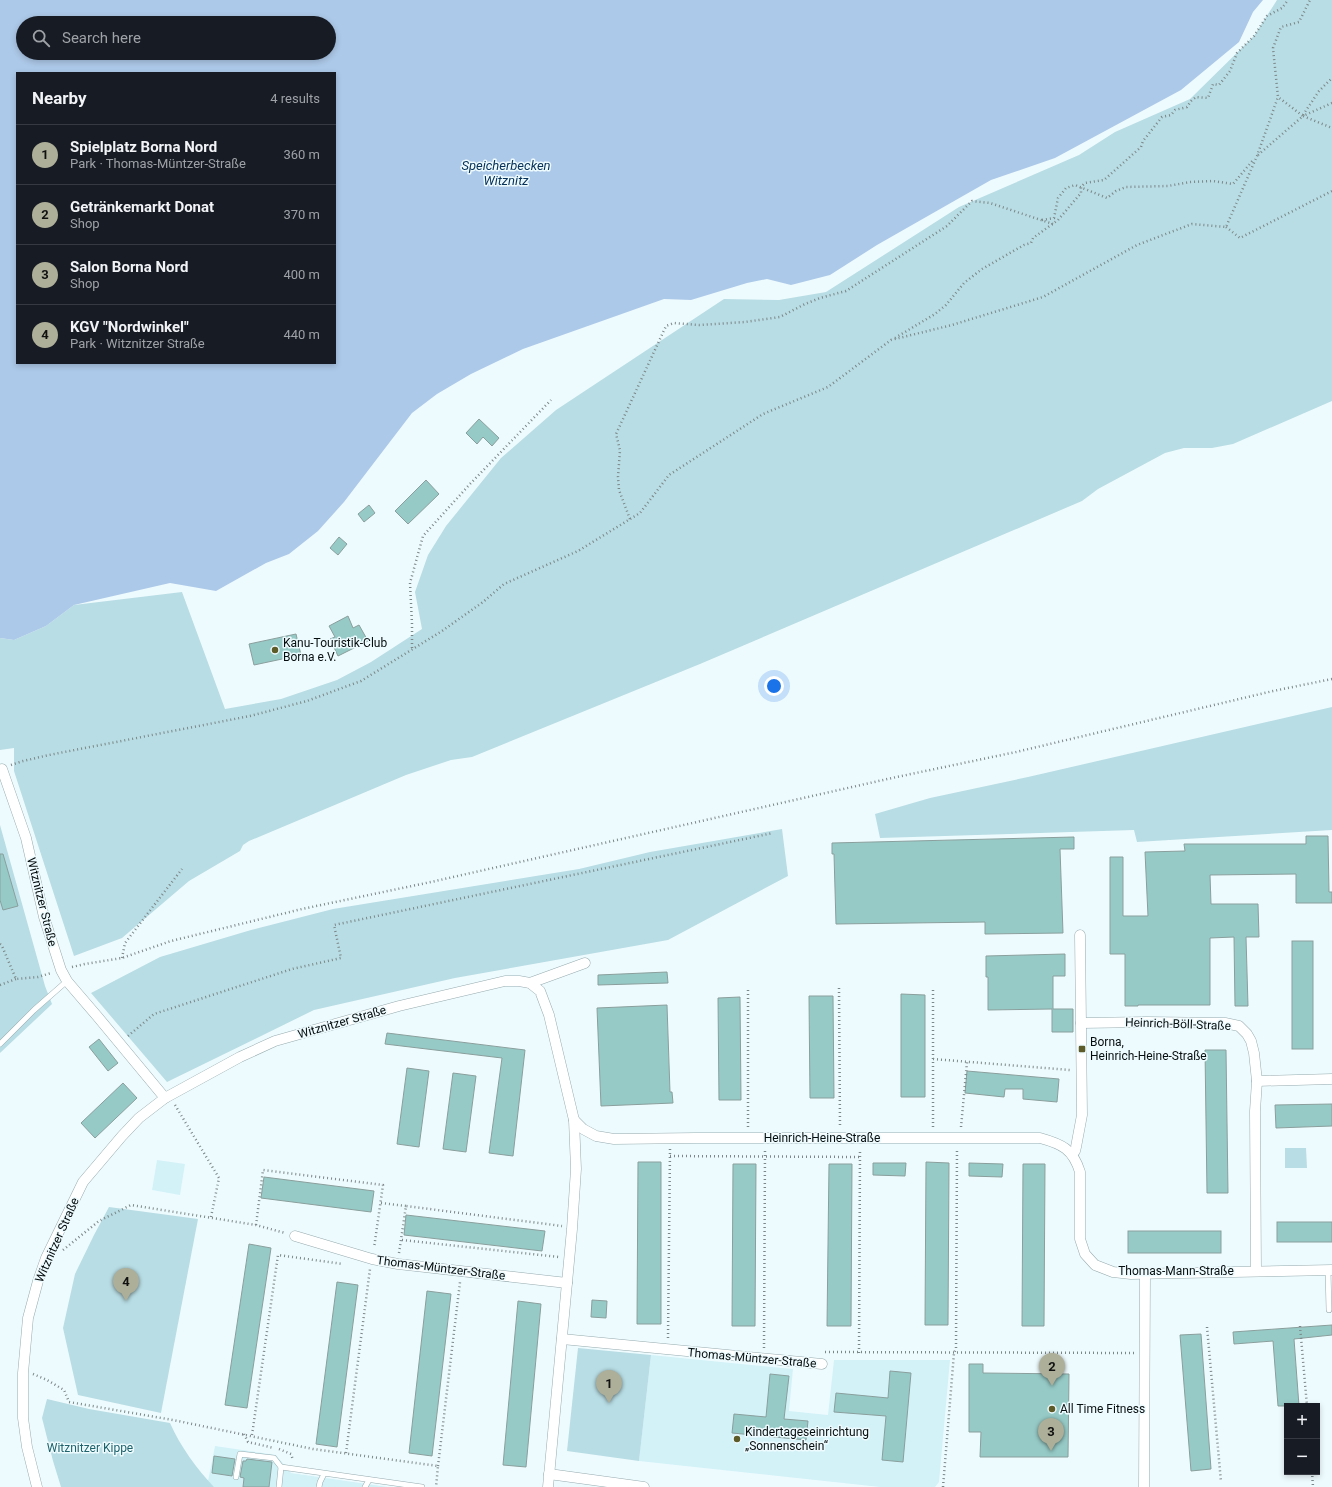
<!DOCTYPE html>
<meta charset="utf-8">
<style>
:root{--surface:#171b24;--page:#242831;--text:#f1f3f6;--muted:#9ea1a6;--line:#363941;--accent:#aeaf99}
body{margin:0;font-family:Roboto,sans-serif;background:var(--page);color:var(--text)}
.controls{position:absolute;right:12px;bottom:12px;display:grid;overflow:hidden;border-radius:0px;box-shadow:0 2px 6px #0003}
.controls button{width:36px;height:36px;display:grid;place-items:center;padding:0;border:0;border-bottom:1px solid var(--line);background:var(--surface);color:var(--text);font:20px sans-serif}
.you{position:absolute;left:774px;top:686px;width:14px;height:14px;margin:-10px;border:3px solid #fff;border-radius:50%;background:#1a73e8;box-shadow:0 0 0 6px #1a73e833}
.badge{display:grid;place-items:center;width:26px;height:26px;border-radius:50%;background:var(--accent);color:#111;font-size:13px;font-weight:700}
.pin{position:absolute;translate:-50% -33px;filter:drop-shadow(0 1px 2px #0008)}
.pin::after{content:'';position:absolute;top:21px;width:14px;height:12px;background:inherit;clip-path:polygon(0 0,100% 0,50% 100%)}
.list{margin:0;padding:0;list-style:none}
h2{display:flex;justify-content:space-between;align-items:center;height:52px;margin:0;padding:0 16px;font-size:17px}
h2 small{font-size:13px;font-weight:400;color:var(--muted)}
.list li{display:grid;grid-template-columns:26px 1fr auto;gap:12px;align-items:center;box-sizing:border-box;height:60px;padding:0 16px;border-top:1px solid var(--line)}
.list b{display:block;font-size:15px;white-space:nowrap}
.list p{margin:0;font-size:13px;white-space:nowrap;color:var(--muted)}
.list em{font-size:13px;font-style:normal;color:var(--muted)}
.icon{flex:none;width:22px;height:22px;fill:none;stroke:currentColor;stroke-width:2;stroke-linecap:round;stroke-linejoin:round}
.map{position:relative;flex:none;width:1332px;height:1487px;overflow:hidden}
.search{position:absolute;background:var(--surface);box-shadow:0 2px 6px #0003;left:16px;top:16px;width:320px;height:44px;display:flex;align-items:center;gap:10px;box-sizing:border-box;padding:0 14px;border-radius:22px;color:var(--muted);font-size:15px}
.panel{position:absolute;background:var(--surface);box-shadow:0 2px 6px #0003;left:16px;top:72px;width:320px;height:292px;border-radius:0px}
.map>svg:first-child{display:block}
.built{fill:#d2f2f8}
.green{fill:#b8dde4}
.water{fill:#adc9e9;fill-rule:evenodd}
.building{fill:#96cac6;stroke:#8a9f9d}
.lines{fill:none;stroke-linecap:round;stroke-linejoin:round}
.lane-casing{stroke:#96abaf;stroke-width:6}
.street-casing{stroke:#96abaf;stroke-width:11}
.path{stroke:#7c8789;stroke-width:2.5;stroke-dasharray:1 3;stroke-linecap:butt}
.lane{stroke:#fff;stroke-width:5}
.street{stroke:#fff;stroke-width:10}
.poi-dot{fill:#5d5b28;stroke:#eefbfe;stroke-width:1.5}
.labels{text-anchor:middle;dominant-baseline:central;stroke-width:3;stroke-linejoin:round;paint-order:stroke}
.poi-label{font-size:12px;fill:#060d0f;stroke:#eefbfe;text-anchor:start}
.street-label{font-size:12px;fill:#060d0f;stroke:#eefbfe}
.park-label{font-size:12px;fill:#1e626c;stroke:#eefbfe}
.water-label{font-size:13px;font-style:italic;fill:#053058;stroke:#eefbfe}
</style>
<div class="map">
<svg width="1332" height="1487" viewBox="0 0 1332 1487">
<rect width="100%" height="100%" fill="#eefbfe"/>
<g class="built">
<polygon points="157,1160 185,1164 180,1195 152,1190"/>
<polygon points="651,1355 793,1369 789,1411 828,1415 834,1360 950,1360 939,1482 935,1487 880,1487 639,1461"/>
<polygon points="215,1446 276,1455 291,1473 388,1487 214,1487 208,1481"/>
</g>
<g class="green">
<polygon points="1277,0 1332,0 1332,401 1233,444 1212,448 1184,448 1165,453 1098,489 1082,501 700,664 472,757 451,760 406,775 249,841 243,845 240,851 189,881 122,938 74,956 14,771 14,748 0,750 0,638 14,640 46,626 74,605 182,592 225,709 281,699 337,680 371,662 422,629 415,592 428,555 446,526 501,458 556,410 724,299 779,300 826,292 959,207 1079,155 1115,132 1190,99 1254,36"/>
<polygon points="1332,707 1332,830 1137,842 1134,830 880,838 875,814 930,798 1028,777"/>
<polygon points="0,825 45,986 52,1004 0,1053"/>
<polygon points="782,829 788,876 668,940 455,978 314,1010 167,1082 91,993 160,957 251,930 333,909 579,869 650,852"/>
<polygon points="1285,1148 1306,1148 1307,1168 1285,1168"/>
<polygon points="109,1207 198,1219 161,1413 78,1395 63,1328 75,1274 94,1235"/>
<polygon points="578,1348 651,1355 639,1461 567,1451"/>
<path d="M47,1399L89,1409L170,1423C180,1446 197,1469 214,1487H61L53,1461L42,1418Z"/>
</g>
<path class="water" d="M0,0H1263L1253,12L1239,42L1181,90L1055,158L991,180L877,245L830,275L791,285L767,279L747,283L691,300L664,299L523,349L471,374L437,394L412,413L344,502L318,531L289,554L266,563L216,591L170,583L74,605L46,626L14,640L0,638ZM23,23H329V53H23ZM17,73H335V363H17Z"/>
<g class="building">
<polygon points="479,419 499,438 492,446 483,437 477,444 466,433"/>
<polygon points="426,480 439,494 408,524 395,511"/>
<polygon points="369,505 375,513 364,522 358,514"/>
<polygon points="339,537 347,544 338,555 330,548"/>
<polygon points="348,616 353,628 359,625 368,641 338,656 330,639 335,637 329,626"/>
<polygon points="296,634 301,655 254,665 249,644"/>
<polygon points="1306,836 1328,836 1329,892 1332,892 1332,903 1296,903 1296,874 1210,875 1211,904 1258,904 1259,937 1246,937 1248,1006 1235,1006 1234,937 1210,938 1210,1005 1138,1005 1138,1006 1125,1006 1125,954 1110,954 1110,857 1123,857 1123,916 1148,916 1145,852 1185,851 1184,844 1306,844"/>
<polygon points="1074,837 1074,849 1060,849 1063,933 985,934 985,922 836,924 834,854 832,854 832,843"/>
<polygon points="0,854 3,854 18,906 3,910 0,900"/>
<rect x="1292" y="941" width="21" height="108"/>
<polygon points="1065,954 1065,976 1053,976 1053,1009 1073,1009 1073,1032 1052,1032 1052,1009 988,1010 988,977 986,977 986,956"/>
<polygon points="667,972 668,983 598,985 598,975"/>
<polygon points="901,994 925,995 925,1097 901,1097"/>
<polygon points="809,996 833,996 834,1098 810,1098"/>
<polygon points="740,997 741,1100 719,1100 718,998"/>
<polygon points="667,1005 670,1092 672,1092 673,1103 601,1106 597,1008"/>
<polygon points="387,1033 525,1050 513,1156 489,1153 502,1058 385,1044"/>
<polygon points="99,1039 118,1063 108,1071 89,1047"/>
<polygon points="1205,1050 1226,1050 1228,1193 1207,1193"/>
<polygon points="407,1068 429,1071 419,1147 397,1144"/>
<polygon points="967,1071 1059,1079 1057,1102 1023,1099 1023,1089 1005,1089 1004,1097 965,1093"/>
<polygon points="453,1073 476,1076 466,1152 443,1149"/>
<polygon points="123,1083 137,1098 95,1138 81,1123"/>
<polygon points="1332,1104 1332,1126 1276,1128 1275,1105"/>
<polygon points="638,1162 661,1162 661,1324 637,1324"/>
<polygon points="926,1162 949,1163 948,1325 925,1325"/>
<polygon points="873,1163 906,1163 905,1176 873,1175"/>
<polygon points="969,1163 1003,1164 1002,1177 969,1176"/>
<polygon points="733,1164 756,1164 755,1326 732,1326"/>
<polygon points="829,1164 852,1164 851,1326 827,1326"/>
<polygon points="1023,1164 1045,1164 1044,1326 1022,1326"/>
<polygon points="264,1177 374,1191 371,1212 261,1198"/>
<polygon points="406,1215 545,1231 542,1251 404,1235"/>
<rect x="1277" y="1222" width="55" height="20"/>
<rect x="1128" y="1231" width="93" height="22"/>
<polygon points="249,1244 271,1248 247,1408 225,1405"/>
<polygon points="337,1282 358,1285 337,1447 316,1444"/>
<polygon points="427,1291 451,1294 432,1456 409,1453"/>
<polygon points="592,1300 607,1301 606,1318 591,1317"/>
<polygon points="518,1301 541,1304 526,1467 503,1465"/>
<polygon points="1332,1325 1332,1335 1294,1339 1299,1406 1278,1406 1273,1341 1234,1344 1233,1332"/>
<polygon points="1201,1334 1211,1469 1191,1471 1180,1335"/>
<polygon points="969,1364 983,1364 983,1373 1069,1374 1068,1457 980,1457 981,1432 969,1432"/>
<polygon points="890,1371 911,1373 903,1462 882,1460 886,1416 834,1412 836,1393 888,1398"/>
<polygon points="770,1374 789,1376 784,1419 808,1421 806,1440 732,1433 734,1414 766,1417"/>
<polygon points="214,1456 235,1459 232,1476 212,1473"/>
<polygon points="247,1459 272,1462 269,1487 243,1487 244,1478 240,1477 243,1461 246,1461"/>
</g>
<g class="lines">
<defs>
<g id="lane">
<polyline points="0,1044 34,1010 67,981"/>
<polyline points="1328,1270 1329,1310"/>
<polyline points="281,1467 422,1487"/>
<polyline points="236,1477 240,1454 274,1458 281,1467 279,1487"/>
<polyline points="319,1487 320,1482 324,1474"/>
<polyline points="365,1487 369,1480"/>
</g>
<g id="street">
<polyline points="2,769 26,838 44,917 61,970 67,981 97,1016 165,1098"/>
<polyline points="530,983 585,963"/>
<polyline points="1081,1023 1147,1022 1225,1023 1239,1026 1247,1034 1251,1041 1254,1053 1257,1081 1255,1111 1256,1271"/>
<polyline points="1257,1081 1332,1079"/>
<path d="M574,1120L583,1129L596,1136L614,1139L696,1138H1040C1062,1144 1073,1149 1080,1172V1239L1085,1254L1095,1265L1113,1272L1131,1274L1332,1270"/>
<polyline points="1072,1154 1075,1151 1076,1147 1082,1115 1080,935"/>
<polyline points="295,1236 372,1259 398,1264 567,1283"/>
<polyline points="562,1339 822,1364"/>
<polyline points="549,1474 644,1487"/>
<polyline points="37,1487 27,1447 23,1418 23,1373 28,1318 38,1281 46,1258 83,1182 122,1136 139,1118 165,1098 240,1057 275,1041 399,1006 505,981 519,981 530,983 540,991 549,1015 574,1120 576,1169 572,1229 548,1487"/>
<polyline points="1144,1487 1145,1274"/>
</g>
</defs>
<use href="#lane" class="lane-casing"/>
<use href="#street" class="street-casing"/>
<g class="path">
<polyline points="1332,103 1303,116 1332,128"/>
<polyline points="1303,115 1319,91 1332,78"/>
<polyline points="1258,155 1303,116 1278,97"/>
<polyline points="1042,220 1054,218 1058,198 1066,188 1075,185 1107,198 1116,191 1126,187 1168,186 1190,182 1213,181 1233,184 1254,159"/>
<polyline points="1226,227 1240,238 1332,191"/>
<polyline points="895,338 935,314 946,305 964,283 982,269 1024,245 1031,243 1033,238 1058,220 1081,193 1081,187 1085,183 1104,180 1141,147 1143,141 1162,117 1171,115 1175,110 1187,107 1191,101 1196,97 1208,98 1213,84 1219,85 1230,71 1237,53 1254,36 1267,16 1282,8 1288,0"/>
<polyline points="630,519 619,490 618,477 620,450 616,434 666,326 674,323 699,325 745,322 780,317 805,304 820,298 846,291 947,226 972,201 990,203 1053,224"/>
<polyline points="412,648 412,624 410,583 423,536 470,484 551,400"/>
<polyline points="11,765 23,761 49,755 250,716 307,701 361,681 442,631 483,602 504,584 578,551 640,513 669,475 763,414 828,387 891,340 952,325 1043,297 1137,245 1192,224 1226,227 1257,156 1278,97 1273,48 1281,27 1299,22 1310,0"/>
<polyline points="0,944 2,946 16,979 38,977 51,973"/>
<polyline points="122,958 125,943 182,869"/>
<polyline points="72,967 85,964 122,958 171,941 302,909 431,882 892,778 1016,752 1273,691 1332,679"/>
<polyline points="0,985 16,979"/>
<polyline points="839,988 840,1127"/>
<polyline points="748,990 748,1128"/>
<polyline points="128,1036 154,1014 292,969 341,958 334,925 773,833"/>
<polyline points="933,1059 1070,1070"/>
<polyline points="175,1105 219,1178 211,1217"/>
<polyline points="933,1127 933,990"/>
<polyline points="961,1127 967,1062"/>
<polyline points="670,1156 860,1157"/>
<polyline points="381,1203 406,1206"/>
<polyline points="256,1225 263,1170 383,1185 374,1248"/>
<polyline points="402,1240 559,1257"/>
<polyline points="63,1250 99,1221 131,1205 256,1225 285,1233"/>
<polyline points="399,1253 406,1206 562,1226"/>
<polyline points="1300,1326 1307,1406"/>
<polyline points="1207,1327 1221,1482"/>
<polyline points="668,1338 670,1149"/>
<polyline points="764,1348 765,1149"/>
<polyline points="825,1352 1134,1353"/>
<polyline points="859,1353 860,1149"/>
<polyline points="33,1374 47,1380 64,1390 69,1402 173,1420 313,1449 438,1466 436,1487"/>
<polyline points="244,1434 248,1442 274,1448"/>
<polyline points="252,1435 278,1255 343,1264"/>
<polyline points="279,1449 291,1454 293,1460"/>
<polyline points="346,1453 370,1269"/>
<polyline points="438,1466 460,1282"/>
<polyline points="1312,1472 1313,1487"/>
<polyline points="943,1487 954,1353 956,1349 957,1148"/>
</g>
<use href="#lane" class="lane"/>
<use href="#street" class="street"/>
</g>
<g class="poi-dot">
<circle cx="275" cy="650" r="4"/>
<rect x="1078" y="1045" width="8" height="8" rx="2"/>
<circle cx="1052" cy="1409" r="4"/>
<circle cx="737" cy="1439" r="4"/>
</g>
<g class="labels">
<g class="poi-label">
<text x="283" y="643">Kanu-Touristik-Club<tspan x="283" dy="14">Borna e.V.</tspan></text>
<text x="1090" y="1042">Borna,<tspan x="1090" dy="14">Heinrich-Heine-Straße</tspan></text>
<text x="1060" y="1409">All Time Fitness</text>
<text x="745" y="1432">Kindertageseinrichtung<tspan x="745" dy="14">„Sonnenschein“</tspan></text>
</g>
<g class="street-label">
<text transform="translate(42 902) rotate(76)">Witznitzer Straße</text>
<text transform="translate(342 1022) rotate(-16)">Witznitzer Straße</text>
<text transform="translate(1178 1024) rotate(2)">Heinrich-Böll-Straße</text>
<text x="822" y="1138">Heinrich-Heine-Straße</text>
<text transform="translate(57 1240) rotate(-66)">Witznitzer Straße</text>
<text transform="translate(441 1268) rotate(7)">Thomas-Müntzer-Straße</text>
<text x="1176" y="1271">Thomas-Mann-Straße</text>
<text transform="translate(752 1358) rotate(5)">Thomas-Müntzer-Straße</text>
</g>
<g class="park-label">
<text x="90" y="1448">Witznitzer Kippe</text>
</g>
<g class="water-label">
<text x="506" y="165">Speicherbecken<tspan x="506" dy="15">Witznitz</tspan></text>
</g>
</g>
</svg>
<div class="controls">
<button>+</button>
<button>−</button>
</div>
<div class="you"></div>
<div class="pin badge" style="left:609px;top:1403px">1</div>
<div class="pin badge" style="left:1052px;top:1386px">2</div>
<div class="pin badge" style="left:1051px;top:1451px">3</div>
<div class="pin badge" style="left:126px;top:1301px">4</div>
<div class="search"><svg class="icon" aria-label="search" viewBox="0 0 24 24"><circle cx="10" cy="10" r="6"/><path d="M15 15l6 6"/></svg>Search here</div>
<section class="panel">
<h2>Nearby<small>4 results</small></h2>
<ul class="list">
<li><span class="badge">1</span><div><b>Spielplatz Borna Nord</b><p>Park · Thomas-Müntzer-Straße</p></div><em>360 m</em></li>
<li><span class="badge">2</span><div><b>Getränkemarkt Donat</b><p>Shop</p></div><em>370 m</em></li>
<li><span class="badge">3</span><div><b>Salon Borna Nord</b><p>Shop</p></div><em>400 m</em></li>
<li><span class="badge">4</span><div><b>KGV &quot;Nordwinkel&quot;</b><p>Park · Witznitzer Straße</p></div><em>440 m</em></li>
</ul>
</section>
</div>
